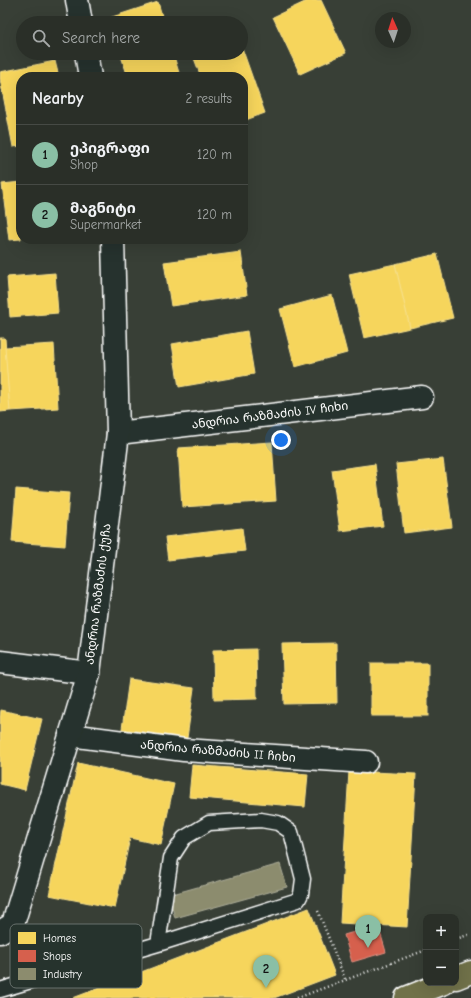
<!DOCTYPE html>
<meta charset="utf-8">
<style>
:root{--surface:#2a2f28;--page:#323730;--text:#f1f3f6;--muted:#a5a9a8;--line:#464a45;--accent:#8abfa5}
body{margin:0;font-family:"Comic Neue","Noto Sans Georgian",sans-serif;background:var(--page);color:var(--text)}
.controls{position:absolute;right:12px;bottom:12px;display:grid;overflow:hidden;border-radius:8px;box-shadow:0 4px 16px #0002}
.controls button{width:36px;height:36px;display:grid;place-items:center;padding:0;border:0;border-bottom:1px solid var(--line);background:var(--surface);color:var(--text);font:20px sans-serif}
.compass{position:absolute;left:375px;top:12px;width:36px;height:36px;border-radius:50%;background:var(--surface);box-shadow:0 4px 16px #0002;rotate:357deg}
.you{position:absolute;left:281px;top:440px;width:14px;height:14px;margin:-10px;border:3px solid #fff;border-radius:50%;background:#1a73e8;box-shadow:0 0 0 6px #1a73e833}
.badge{display:grid;place-items:center;width:26px;height:26px;border-radius:50%;background:var(--accent);color:#111;font-size:13px;font-weight:700}
.pin{position:absolute;translate:-50% -33px;filter:drop-shadow(0 1px 2px #0008)}
.pin::after{content:'';position:absolute;top:21px;width:14px;height:12px;background:inherit;clip-path:polygon(0 0,100% 0,50% 100%)}
.list{margin:0;padding:0;list-style:none}
h2{display:flex;justify-content:space-between;align-items:center;height:52px;margin:0;padding:0 16px;font-size:17px}
h2 small{font-size:13px;font-weight:400;color:var(--muted)}
.list li{display:grid;grid-template-columns:26px 1fr auto;gap:12px;align-items:center;box-sizing:border-box;height:60px;padding:0 16px;border-top:1px solid var(--line)}
.list b{display:block;font-size:15px;white-space:nowrap}
.list p{margin:0;font-size:13px;white-space:nowrap;color:var(--muted)}
.list em{font-size:13px;font-style:normal;color:var(--muted)}
.icon{flex:none;width:22px;height:22px;fill:none;stroke:currentColor;stroke-width:2;stroke-linecap:round;stroke-linejoin:round}
.map{position:relative;flex:none;width:471px;height:998px;overflow:hidden}
.search{position:absolute;background:var(--surface);box-shadow:0 4px 16px #0002;left:16px;top:16px;width:232px;height:44px;display:flex;align-items:center;gap:10px;box-sizing:border-box;padding:0 14px;border-radius:22px;color:var(--muted);font-size:15px}
.panel{position:absolute;background:var(--surface);box-shadow:0 4px 16px #0002;left:16px;top:72px;width:232px;height:172px;border-radius:16px}
.map>svg:first-child{display:block}
.homes{fill:#f6d55c;stroke:#f9e28d}
.shops{fill:#d6604d;stroke:#e29082}
.industry{fill:#8c8c6e;stroke:#aeae9a}
.lines{fill:none;stroke-linecap:round;stroke-linejoin:round}
.lane-casing{stroke:#fff;stroke-width:17}
.street-casing{stroke:#fff;stroke-width:25}
.primary-casing{stroke:#fff;stroke-width:25}
.path{stroke:#fff;stroke-width:2.5;stroke-dasharray:1 3;stroke-linecap:butt}
.lane{stroke:#26332d;stroke-width:14}
.street{stroke:#26332d;stroke-width:22}
.primary{stroke:#6f714a;stroke-width:22}
.labels{text-anchor:middle;dominant-baseline:central;stroke-width:4;stroke-linejoin:round;paint-order:stroke}
.street-label{font-size:12px;fill:#fff;stroke:#26332d}
.key{fill:#26332d;stroke:#67706c;stroke-width:1}
.key-label{font-size:11px;fill:#fff}
</style>
<div class="map">
<svg width="471" height="998" viewBox="0 0 471 998">
<rect width="100%" height="100%" fill="#383f36"/>
<filter id="ink" filterUnits="userSpaceOnUse"><feTurbulence type="fractalNoise" baseFrequency=".025" numOctaves="2"/><feDisplacementMap in="SourceGraphic" scale="8" xChannelSelector="R" yChannelSelector="G"/><feConvolveMatrix kernelMatrix="1 2 1 2 8 2 1 2 1" color-interpolation-filters="sRGB"/></filter>
<g filter="url(#ink)">
<g class="homes">
<polygon points="309,0 321,0 346,53 300,74 273,17"/>
<polygon points="158,2 164,23 110,23 109,18"/>
<polygon points="241,45 265,113 243,121 243,77 201,77 192,53 241,53"/>
<polygon points="120,53 173,53 180,76 175,77 128,77"/>
<polygon points="55,61 59,77 21,77 21,146 13,147 0,79 0,72"/>
<polygon points="21,182 21,239 9,240 2,184"/>
<polygon points="241,252 247,295 171,306 164,262"/>
<polygon points="437,254 453,318 410,328 395,264"/>
<polygon points="395,264 410,328 364,338 349,274"/>
<polygon points="55,273 58,313 10,317 7,277"/>
<polygon points="332,295 347,353 295,367 280,309"/>
<polygon points="247,331 254,374 179,387 172,344"/>
<polygon points="0,338 5,338 10,411 0,412"/>
<polygon points="54,344 58,408 10,411 5,347"/>
<polygon points="272,442 276,501 182,507 178,448"/>
<polygon points="443,459 452,527 404,533 396,464"/>
<polygon points="375,464 383,526 340,531 332,470"/>
<polygon points="16,489 69,493 65,546 12,542"/>
<polygon points="242,528 245,551 168,560 165,537"/>
<polygon points="336,643 337,703 284,704 282,644"/>
<polygon points="256,649 257,699 214,700 213,650"/>
<rect x="371" y="663" width="57" height="53"/>
<polygon points="129,679 194,688 187,738 122,729"/>
<polygon points="1,710 42,719 25,790 0,784 0,716"/>
<polygon points="78,763 174,784 161,845 130,838 115,908 49,895"/>
<polygon points="192,765 308,774 305,807 189,797"/>
<polygon points="349,771 416,774 407,927 340,923"/>
<polygon points="309,908 335,975 274,998 73,998"/>
</g>
<polygon class="shops" points="378,925 386,952 352,962 344,935"/>
<polygon class="industry" points="280,864 287,887 175,918 169,895"/>
<g class="lines">
<defs>
<polyline id="lane" points="0,990 158,944 298,900 301,894 303,879 291,832 278,823 261,820 209,823 184,838 171,858 158,944"/>
<g id="street">
<polyline points="77,0 81,23"/>
<polyline points="86,53 90,77"/>
<polyline points="118,433 422,397"/>
<polyline points="0,662 89,673"/>
<polyline points="70,735 184,750 366,762"/>
<polyline points="0,932 13,924 89,673 118,433 113,239"/>
</g>
<g id="primary">
<polyline points="456,978 471,972"/>
<polyline points="406,998 444,983"/>
</g>
</defs>
<use href="#lane" class="lane-casing"/>
<use href="#street" class="street-casing"/>
<use href="#primary" class="primary-casing"/>
<g class="path">
<polyline points="318,911 345,979"/>
<polyline points="456,939 471,934"/>
<polyline points="297,998 426,950"/>
</g>
<use href="#lane" class="lane"/>
<use href="#street" class="street"/>
<use href="#primary" class="primary"/>
</g>
</g>
<g class="labels">
<g class="street-label">
<text transform="translate(270 415) rotate(-7)">ანდრია რაზმაძის IV ჩიხი</text>
<text transform="translate(98 594) rotate(-83)">ანდრია რაზმაძის ქუჩა</text>
<text transform="translate(218 751) rotate(5)">ანდრია რაზმაძის II ჩიხი</text>
</g>
</g>
<rect x="10" y="924" width="132" height="64" rx="6" class="key"/>
<rect x="18" y="932" width="18" height="12" fill="#f6d55c"/>
<rect x="18" y="950" width="18" height="12" fill="#d6604d"/>
<rect x="18" y="968" width="18" height="12" fill="#8c8c6e"/>
<g class="key-label">
<text x="43" y="942">Homes</text>
<text x="43" y="960">Shops</text>
<text x="43" y="978">Industry</text>
</g>
</svg>
<div class="controls">
<button>+</button>
<button>−</button>
</div>
<svg class="compass" viewBox="-18 -18 36 36"><path d="M0-13l5 13h-10z" fill="#e53935"/><path d="M0 13l5-13h-10z" fill="#a5a9a8"/></svg>
<div class="you"></div>
<div class="pin badge" style="left:368px;top:948px">1</div>
<div class="pin badge" style="left:266px;top:988px">2</div>
<div class="search"><svg class="icon" aria-label="search" viewBox="0 0 24 24"><circle cx="10" cy="10" r="6"/><path d="M15 15l6 6"/></svg>Search here</div>
<section class="panel">
<h2>Nearby<small>2 results</small></h2>
<ul class="list">
<li><span class="badge">1</span><div><b>ეპიგრაფი</b><p>Shop</p></div><em>120 m</em></li>
<li><span class="badge">2</span><div><b>მაგნიტი</b><p>Supermarket</p></div><em>120 m</em></li>
</ul>
</section>
</div>
